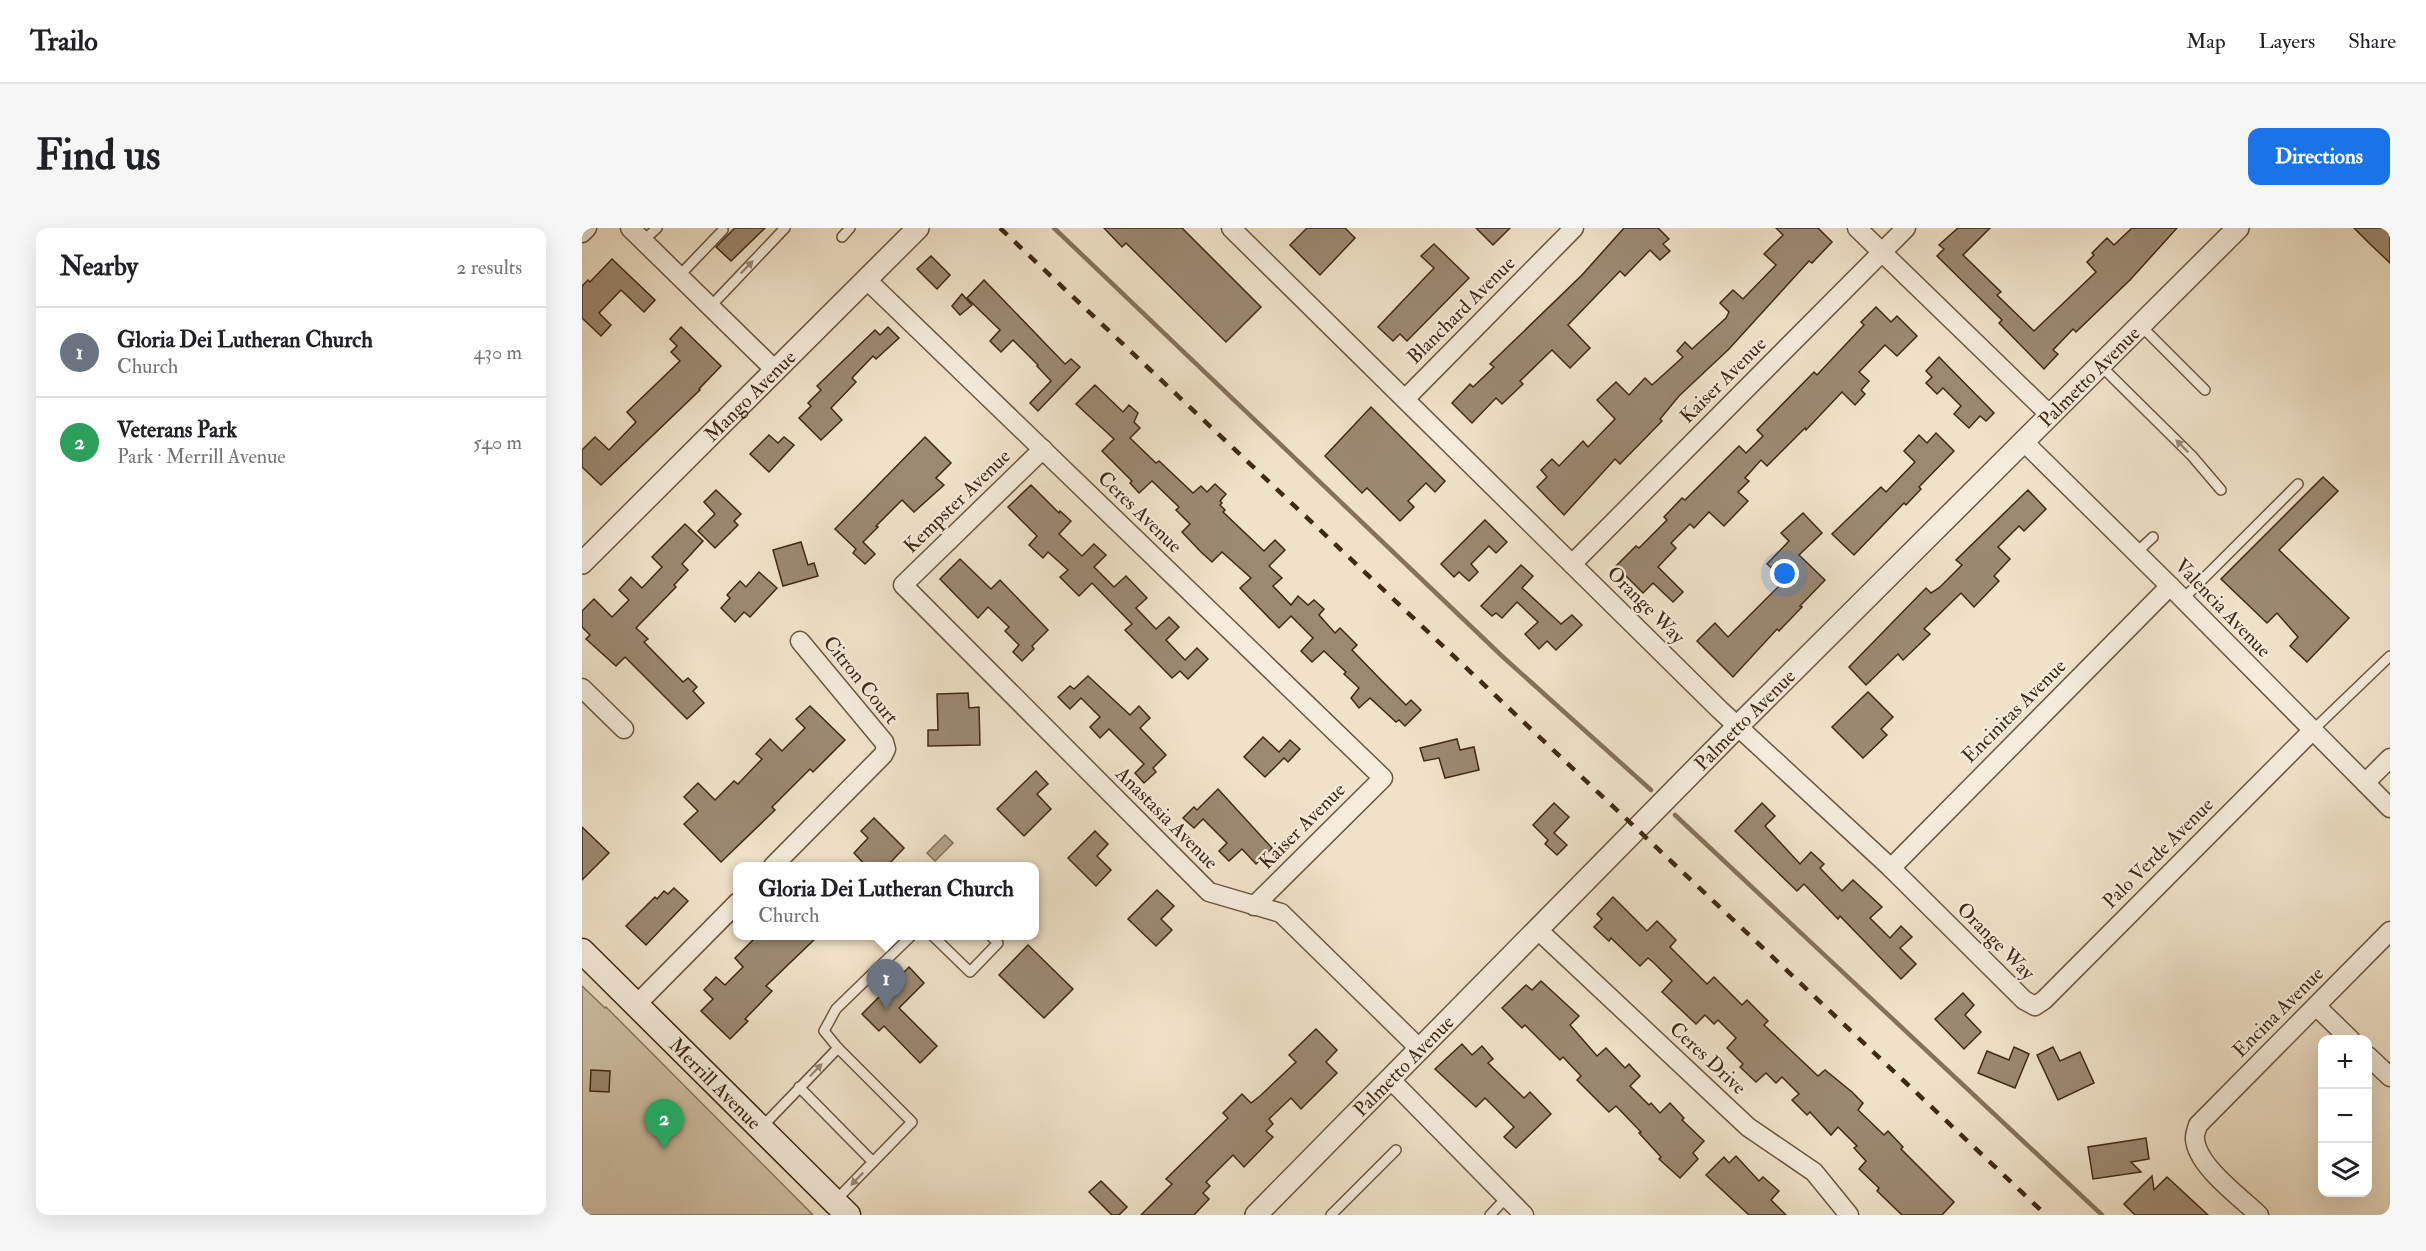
<!DOCTYPE html>
<meta charset="utf-8">
<style>
:root{--surface:#fff;--page:#f6f6f6;--text:#202124;--muted:#757577;--line:#e0e0e0;--accent:#1a73e8}
body{margin:0;font-family:"IM FELL Double Pica",serif;background:var(--page);color:var(--text)}
.controls{position:absolute;right:18px;bottom:18px;display:grid;overflow:hidden;border-radius:12px;box-shadow:0 6px 24px #0002}
.controls button{width:54px;height:54px;display:grid;place-items:center;padding:0;border:0;border-bottom:2px solid var(--line);background:var(--surface);color:var(--text);font:30px sans-serif}
.you{position:absolute;left:1203px;top:346px;width:21px;height:21px;margin:-15px;border:4px solid #fff;border-radius:50%;background:#1a73e8;box-shadow:0 0 0 9px #1a73e833}
.badge{display:grid;place-items:center;width:39px;height:39px;border-radius:50%;background:var(--accent);color:#fff;font-size:20px;font-weight:700}
.pin{position:absolute;translate:-50% -50px;filter:drop-shadow(0 2px 3px #0008)}
.pin::after{content:'';position:absolute;top:32px;width:21px;height:18px;background:inherit;clip-path:polygon(0 0,100% 0,50% 100%)}
.popup{position:absolute;left:151px;top:634px;width:306px;height:78px;box-sizing:border-box;display:grid;place-content:center;border-radius:12px;background:var(--surface);filter:drop-shadow(0 2px 4px #0005);font-size:20px;white-space:nowrap;color:var(--muted)}
.popup b{font-size:22px;color:var(--text)}
.popup::after{content:'';position:absolute;left:50%;top:100%;margin-left:-12px;border:12px solid transparent;border-top-color:var(--surface)}
.list{margin:0;padding:0;list-style:none}
h2{display:flex;justify-content:space-between;align-items:center;height:78px;margin:0;padding:0 24px;font-size:26px}
h2 small{font-size:20px;font-weight:400;color:var(--muted)}
.list li{display:grid;grid-template-columns:39px 1fr auto;gap:18px;align-items:center;box-sizing:border-box;height:90px;padding:0 24px;border-top:2px solid var(--line)}
.list b{display:block;font-size:22px;white-space:nowrap}
.list p{margin:0;font-size:20px;white-space:nowrap;color:var(--muted)}
.list em{font-size:20px;font-style:normal;color:var(--muted)}
.icon{flex:none;width:33px;height:33px;fill:none;stroke:currentColor;stroke-width:2;stroke-linecap:round;stroke-linejoin:round}
.map{position:relative;flex:none;width:1808px;height:987px;overflow:hidden;border-radius:12px}
header{display:flex;align-items:center;gap:36px;box-sizing:border-box;height:84px;padding:0 30px;background:var(--surface);border-bottom:2px solid var(--line)}
header strong{font-size:28px}
nav{display:flex;gap:33px;margin-inline-start:auto;font-size:21px}
.intro{display:flex;align-items:center;justify-content:space-between;box-sizing:border-box;height:144px;padding:0 36px}
h1{margin:0;font-size:42px}
.button{padding:15px 27px;border-radius:12px;background:var(--accent);color:#fff;font-size:21px;font-weight:700}
main{display:flex;gap:36px;padding:0 36px}
aside{flex:1;background:var(--surface);border-radius:12px;box-shadow:0 6px 24px #0002}
.map>svg:first-child{display:block}
.green{fill:#d2c3aa;stroke:#89765e;stroke-width:1.5}
.water{fill:#b4a38b;stroke:#86725b;stroke-width:1.5}
.lines{fill:none;stroke-linecap:round;stroke-linejoin:round}
.stream{stroke:#86725b;stroke-width:4.5}
.building{fill:#9c8972;stroke:#402913;stroke-width:1.5}
.service-casing{stroke:#6c5740;stroke-width:12}
.minor-casing{stroke:#6c5740;stroke-width:21}
.tertiary-casing{stroke:#6c5740;stroke-width:24}
.secondary-casing{stroke:#402913;stroke-width:27}
.service{stroke:#f5ecdc;stroke-width:9}
.minor{stroke:#f5ecdc;stroke-width:18}
.tertiary{stroke:#f5ecdc;stroke-width:21}
.secondary{stroke:#f5ecdc;stroke-width:24}
.rail{stroke:#402913;stroke-width:4.5;stroke-dasharray:10 10;stroke-linecap:butt}
.oneway{fill:#9a8a78}
.labels{text-anchor:middle;dominant-baseline:central;stroke-width:4.5;stroke-linejoin:round;paint-order:stroke}
.street-label{font-size:20px;fill:#402913;stroke:#f5ecdc}
</style>
<header>
<strong>Trailo</strong>
<nav><a>Map</a><a>Layers</a><a>Share</a></nav>
</header>
<div class="intro"><h1>Find us</h1><a class="button">Directions</a></div>
<main>
<aside>
<h2>Nearby<small>2 results</small></h2>
<ul class="list">
<li><span class="badge" style="background:#6b7280">1</span><div><b>Gloria Dei Lutheran Church</b><p>Church</p></div><em>430 m</em></li>
<li><span class="badge" style="background:#2e9e5b">2</span><div><b>Veterans Park</b><p>Park · Merrill Avenue</p></div><em>540 m</em></li>
</ul>
</aside>
<div class="map">
<svg width="1808" height="987" viewBox="0 0 1808 987">
<rect width="100%" height="100%" fill="#f0e2c9"/>
<filter id="stains"><feTurbulence type="fractalNoise" baseFrequency=".00333" numOctaves="4"/><feColorMatrix values="0 0 0 0 .2 0 0 0 0 .09 0 0 0 0 .02 0 0 0 .5 -.17"/></filter>
<radialGradient id="worn" r=".72"><stop offset=".6" stop-color="#630" stop-opacity="0"/><stop offset="1" stop-color="#630" stop-opacity=".3"/></radialGradient>
<polygon class="green" points="0,758 23,780 24,779 231,987 0,987"/>
<polygon class="water" points="363,607 371,615 353,633 345,625"/>
<g class="lines">
<g class="stream">
<polyline points="472,0 921,429 1069,562"/>
<polyline points="1093,587 1520,987"/>
</g>
</g>
<g class="building">
<polygon points="153,0 183,0 149,33 134,19"/>
<polygon points="522,0 600,0 679,79 644,114 544,15 540,19"/>
<polygon points="725,0 763,0 773,10 738,47 708,17"/>
<polygon points="894,0 928,0 911,17"/>
<polygon points="1042,0 1076,0 1087,11 1081,16 1088,23 1078,32 1068,22 1043,48 1038,43 986,97 1008,120 988,140 970,122 938,153 941,156 920,176 914,170 890,195 870,175 888,156 891,159 912,139 908,136 1000,47"/>
<polygon points="1194,0 1236,0 1250,14 1230,35 1227,33 1147,121 1097,168 1078,191 1080,193 1038,236 1033,231 982,287 955,259 965,249 959,242 970,231 977,238 1001,213 1006,219 1033,191 1015,172 1034,154 1047,167 1063,150 1070,157 1101,129 1095,123 1103,114 1110,121 1144,90 1147,84 1138,75 1151,62 1161,71 1194,37 1182,26 1201,7"/>
<polygon points="1376,0 1408,0 1381,27 1419,64 1415,67 1452,103 1514,44 1505,34 1512,27 1510,25 1525,10 1532,17 1550,0 1595,0 1548,52 1494,104 1491,101 1471,122 1476,126 1462,141 1417,95 1420,92 1355,28 1362,21 1357,17"/>
<polygon points="1772,0 1808,0 1808,35 1789,17"/>
<polygon points="852,16 887,50 825,113 818,106 811,113 796,99 852,40 839,28"/>
<polygon points="349,28 368,47 355,61 335,41"/>
<polygon points="30,31 73,72 62,84 39,62 17,85 29,97 19,108 0,90 0,58 6,52 8,54"/>
<polygon points="402,52 483,136 489,131 498,139 456,183 448,175 469,153 455,138 456,137 431,112 419,124 408,113 418,102 385,70"/>
<polygon points="380,66 390,77 378,87 370,78"/>
<polygon points="1294,79 1309,94 1315,88 1335,108 1315,128 1303,117 1277,144 1287,153 1279,162 1283,166 1273,177 1260,164 1224,202 1223,200 1185,238 1179,232 1163,250 1167,253 1156,264 1166,273 1142,298 1127,284 1112,300 1108,296 1089,315 1094,320 1076,339 1101,364 1091,374 1071,355 1061,365 1034,338 1054,318 1057,320 1085,292 1082,289 1100,270 1103,272 1157,218 1164,225 1181,208 1175,202 1232,144 1235,147 1282,97 1279,94"/>
<polygon points="99,99 139,138 117,161 118,162 19,257 0,239 0,222 13,209 27,222 54,194 45,184 98,133 89,124 95,118 88,111"/>
<polygon points="306,99 317,110 294,131 291,128 270,150 274,154 249,180 260,192 239,212 217,190 229,178 226,175 239,162 235,158 293,102 298,107"/>
<polygon points="1357,129 1412,185 1404,193 1398,188 1387,200 1372,186 1379,178 1361,160 1355,166 1344,155 1350,149 1344,143"/>
<polygon points="513,157 541,184 547,177 556,185 552,194 558,200 548,210 574,235 577,233 611,265 619,258 625,264 633,256 644,266 638,273 640,275 638,277 643,282 641,284 682,323 693,312 703,322 687,338 700,350 691,358 709,377 716,368 726,377 732,372 742,381 737,387 753,405 758,400 775,417 770,422 799,452 824,477 829,472 839,482 823,498 817,492 814,494 788,470 777,480 769,470 777,460 762,446 764,444 742,423 730,434 719,423 731,410 709,388 697,400 658,360 669,350 640,324 630,334 619,324 600,304 608,296 594,282 597,279 570,253 557,265 548,255 550,253 520,223 532,211 494,176"/>
<polygon points="789,179 863,253 853,264 844,255 826,273 832,279 818,293 785,260 780,265 743,228"/>
<polygon points="1354,205 1372,223 1337,259 1339,261 1324,277 1322,275 1272,327 1250,306 1299,259 1304,264 1333,234 1322,223 1337,207 1345,215"/>
<polygon points="187,207 196,215 202,209 212,217 187,244 168,226"/>
<polygon points="343,209 369,235 354,250 362,257 332,284 320,272 294,298 296,299 281,314 293,326 283,336 271,325 274,321 253,301"/>
<polygon points="1741,249 1756,263 1697,322 1767,390 1725,434 1708,418 1716,409 1695,385 1685,395 1639,351"/>
<polygon points="449,257 477,285 478,283 489,293 477,306 500,328 512,316 524,327 512,339 532,359 544,348 565,370 554,380 574,401 587,389 597,399 584,412 603,432 615,420 626,431 606,451 598,443 590,450 543,402 550,396 510,355 497,368 478,349 486,342 466,324 461,330 447,317 455,308 426,279"/>
<polygon points="134,262 159,286 152,293 156,297 133,320 116,303 133,286 122,274"/>
<polygon points="1446,262 1464,281 1442,303 1437,298 1416,319 1428,331 1412,348 1417,353 1392,379 1379,365 1342,401 1348,406 1321,432 1316,426 1284,457 1267,439 1344,360 1349,365 1357,360 1380,337 1374,332"/>
<polygon points="1221,285 1240,305 1217,327 1243,352 1218,378 1220,379 1197,403 1195,401 1151,449 1115,413 1133,395 1146,409 1203,352 1185,336 1207,313 1199,305"/>
<polygon points="903,292 925,314 914,325 907,318 889,336 896,344 887,353 877,344 872,349 859,336"/>
<polygon points="103,296 121,313 100,336 106,342 92,357 94,359 54,400 66,411 62,414 101,454 106,450 115,459 111,463 122,475 105,491 43,429 34,438 4,411 8,407 0,399 0,383 12,371 30,389 47,372 37,362 49,349 60,360 80,339 70,329"/>
<polygon points="219,314 226,337 232,335 236,348 201,358 191,322"/>
<polygon points="378,331 409,361 418,352 466,402 450,418 452,421 440,433 431,424 437,417 423,403 427,399 406,379 396,390 358,351"/>
<polygon points="939,337 951,348 940,360 979,396 990,387 1000,397 974,422 965,413 957,421 943,406 956,394 935,374 920,390 914,385 910,388 899,378"/>
<polygon points="177,344 195,360 168,389 162,384 153,394 139,380 148,370 145,367 158,353 164,359"/>
<polygon points="506,448 548,487 557,478 568,490 558,500 584,527 571,540 574,544 562,555 553,545 562,536 527,501 518,510 508,499 518,489 499,470 488,481 476,469 488,458 492,461"/>
<polygon points="1286,464 1311,489 1299,501 1305,507 1281,530 1250,499"/>
<polygon points="386,465 387,480 397,479 398,517 346,518 346,502 356,502 355,466"/>
<polygon points="228,478 263,512 231,544 228,541 190,579 193,582 139,634 102,596 116,583 102,569 116,555 133,572 152,553 156,556 180,531 174,526 188,511 200,523 223,500 214,491"/>
<polygon points="681,509 697,524 708,512 718,521 706,534 702,530 683,549 662,529"/>
<polygon points="875,511 878,522 892,519 897,542 863,550 857,530 842,533 838,520"/>
<polygon points="454,543 466,556 455,566 469,581 442,608 415,581"/>
<polygon points="636,561 690,620 674,636 660,621 647,633 637,623 645,615 621,591 612,600 601,590 612,579 615,582"/>
<polygon points="972,575 987,589 972,605 985,617 975,627 963,616 966,612 951,597"/>
<polygon points="1180,575 1193,588 1183,598 1218,636 1229,624 1242,636 1238,640 1260,663 1271,652 1300,679 1288,690 1308,710 1319,698 1330,709 1318,720 1334,736 1319,751 1258,688 1256,691 1222,656 1215,663 1153,603"/>
<polygon points="292,590 322,620 304,639 285,639 272,625 286,610 279,603"/>
<polygon points="0,599 27,625 0,652"/>
<polygon points="513,603 526,616 515,628 529,642 514,658 486,630"/>
<polygon points="92,660 106,673 64,717 44,698 73,669 75,671 82,663 86,666"/>
<polygon points="575,662 592,678 579,691 590,702 574,718 546,691"/>
<polygon points="1031,669 1065,703 1075,693 1094,712 1088,719 1125,756 1132,749 1160,777 1165,772 1186,793 1182,797 1236,848 1243,842 1270,864 1281,875 1276,882 1302,907 1306,903 1321,919 1319,921 1372,974 1360,987 1320,987 1295,963 1297,960 1277,941 1284,933 1272,920 1275,918 1256,899 1249,907 1228,884 1225,887 1210,872 1217,866 1200,849 1194,855 1184,845 1174,854 1158,839 1161,836 1145,820 1154,810 1136,792 1132,796 1123,787 1114,796 1080,764 1090,753 1072,735 1066,730 1058,738 1029,710 1027,713 1012,699 1020,691 1015,686"/>
<polygon points="175,708 236,708 184,758 190,763 163,791 166,793 148,811 119,783 131,771 122,762 134,749 143,757 161,739 153,730"/>
<polygon points="446,717 491,761 462,790 417,747"/>
<polygon points="327,739 342,755 317,780 355,818 338,835 302,798 297,803 280,786"/>
<polygon points="959,753 997,788 988,797 1015,828 1024,820 1043,840 1047,836 1058,848 1048,858 1067,877 1069,875 1078,885 1088,875 1102,890 1100,892 1122,913 1111,925 1116,931 1098,950 1077,931 1079,929 1057,905 1059,904 1034,878 1027,884 995,852 999,848 981,829 978,832 943,797 940,800 920,780 944,757 950,762"/>
<polygon points="1381,765 1392,777 1383,787 1399,804 1382,821 1353,791"/>
<polygon points="734,801 755,822 744,834 755,845 719,881 709,870 687,891 691,896 684,903 691,909 662,939 651,927 624,954 628,958 621,965 627,971 612,987 559,987 590,956 584,951 646,890 641,885 660,866 669,875 678,868 714,834 707,827"/>
<polygon points="880,816 890,827 900,818 911,831 906,835 942,870 948,864 969,886 934,920 922,909 932,899 903,870 894,879 853,841"/>
<polygon points="1432,819 1447,826 1433,860 1396,845 1405,823 1427,832"/>
<polygon points="1471,819 1478,833 1498,824 1512,855 1476,872 1455,827"/>
<polygon points="9,842 28,843 27,864 8,863"/>
<polygon points="1564,910 1567,931 1549,934 1559,944 1511,951 1506,919"/>
<polygon points="1154,928 1177,953 1181,949 1197,963 1189,972 1204,987 1167,987 1124,947 1142,929 1147,935"/>
<polygon points="1570,948 1572,962 1585,949 1626,987 1553,987 1542,976"/>
<polygon points="519,953 545,979 537,987 530,987 507,964"/>
</g>
<g class="lines">
<defs>
<g id="service">
<polyline points="260,9 268,0"/>
<polyline points="61,13 75,0"/>
<polyline points="97,48 141,2"/>
<polyline points="128,79 203,0"/>
<polyline points="1558,97 1623,162"/>
<polyline points="1518,137 1610,228 1639,262"/>
<polyline points="1555,324 1571,309"/>
<polyline points="1601,371 1716,256"/>
<polyline points="1730,503 1808,428"/>
<polyline points="351,708 388,744 416,715 409,708"/>
<polyline points="256,820 242,803 254,781 329,708"/>
<polyline points="217,859 291,934"/>
<polyline points="179,900 256,820 330,894 254,972"/>
<polyline points="749,987 814,922"/>
<polyline points="908,987 924,970"/>
</g>
<g id="minor">
<polyline points="48,0 193,142"/>
<polyline points="649,0 1138,482 1309,640 1442,772 1453,778 1462,772 1730,503"/>
<polyline points="1275,0 1468,187"/>
<polyline points="0,5 5,0"/>
<polyline points="284,51 801,550 672,678"/>
<polyline points="823,171 992,0"/>
<polyline points="1441,213 1588,358 1808,580"/>
<polyline points="461,221 321,357 627,664 699,685 838,821"/>
<polyline points="990,336 1324,0"/>
<polyline points="0,460 42,501"/>
<polyline points="1783,555 1808,530"/>
<polyline points="191,638 301,527 304,521 302,514 218,413"/>
<polyline points="1309,640 1588,358"/>
<polyline points="956,702 1166,899 1232,944 1267,987"/>
<polyline points="55,776 156,674"/>
<polyline points="1734,778 1769,812"/>
<polyline points="1786,828 1808,849"/>
<polyline points="808,851 942,987"/>
<path d="M1677,987C1658,969 1615,938 1613,911C1612,907 1615,901 1616,897L1808,703"/>
</g>
<g id="tertiary">
<path id="s1" d="M0,335L336,0"/>
<path id="s2" d="M674,987L1156,498L1656,0"/>
</g>
<g id="secondary">
<path id="s3" d="M0,723L266,987"/>
</g>
</defs>
<use href="#service" class="service-casing"/>
<use href="#minor" class="minor-casing"/>
<use href="#tertiary" class="tertiary-casing"/>
<use href="#secondary" class="secondary-casing"/>
<use href="#service" class="service"/>
<use href="#minor" class="minor"/>
<use href="#tertiary" class="tertiary"/>
<use href="#secondary" class="secondary"/>
<polyline class="rail" points="418,0 1464,987"/>
</g>
<defs><path id="oneway-solid" d="M-6-.8H1V-3.2L6.5 0L1 3.2V.8H-6Z" transform="scale(1.5)"/></defs>
<g class="oneway">
<use href="#oneway-solid" transform="translate(165 39) rotate(-46)"/>
<use href="#oneway-solid" transform="translate(1600 218) rotate(-135)"/>
<use href="#oneway-solid" transform="translate(234 842) rotate(-46)"/>
<use href="#oneway-solid" transform="translate(275 951) rotate(134)"/>
</g>
<g class="labels">
<g class="street-label">
<text transform="translate(879 82) rotate(-45)">Blanchard Avenue</text>
<text stroke="none"><textPath href="#s2" startOffset="1182">Palmetto Avenue</textPath></text>
<text transform="translate(1141 152) rotate(-45)">Kaiser Avenue</text>
<text stroke="none"><textPath href="#s1" startOffset="237">Mango Avenue</textPath></text>
<text transform="translate(375 273) rotate(-44)">Kempster Avenue</text>
<text transform="translate(558 284) rotate(44)">Ceres Avenue</text>
<text transform="translate(1064 377) rotate(45)">Orange Way</text>
<text transform="translate(1641 380) rotate(46)">Valencia Avenue</text>
<text transform="translate(279 452) rotate(51)">Citron Court</text>
<text transform="translate(1432 483) rotate(-45)">Encinitas Avenue</text>
<text stroke="none"><textPath href="#s2" startOffset="696">Palmetto Avenue</textPath></text>
<text transform="translate(585 590) rotate(45)">Anastasia Avenue</text>
<text transform="translate(720 598) rotate(-45)">Kaiser Avenue</text>
<text transform="translate(1576 625) rotate(-45)">Palo Verde Avenue</text>
<text transform="translate(1414 713) rotate(45)">Orange Way</text>
<text transform="translate(1696 784) rotate(-45)">Encina Avenue</text>
<text transform="translate(1126 830) rotate(43)">Ceres Drive</text>
<text stroke="none"><textPath href="#s2" startOffset="210">Palmetto Avenue</textPath></text>
<text stroke="none"><textPath href="#s3" startOffset="188">Merrill Avenue</textPath></text>
</g>
</g>
<rect width="100%" height="100%" filter="url(#stains)"/>
<rect width="100%" height="100%" fill="url(#worn)"/>
</svg>
<div class="controls">
<button>+</button>
<button>−</button>
<button><svg class="icon" aria-label="layers" viewBox="0 0 24 24"><path d="M12 4l9 5-9 5-9-5zM3 14l9 5 9-5"/></svg></button>
</div>
<div class="you"></div>
<div class="pin badge" style="left:304px;top:781px;background:#6b7280">1</div>
<div class="popup"><b>Gloria Dei Lutheran Church</b>Church</div>
<div class="pin badge" style="left:82px;top:921px;background:#2e9e5b">2</div>
</div>
</main>
